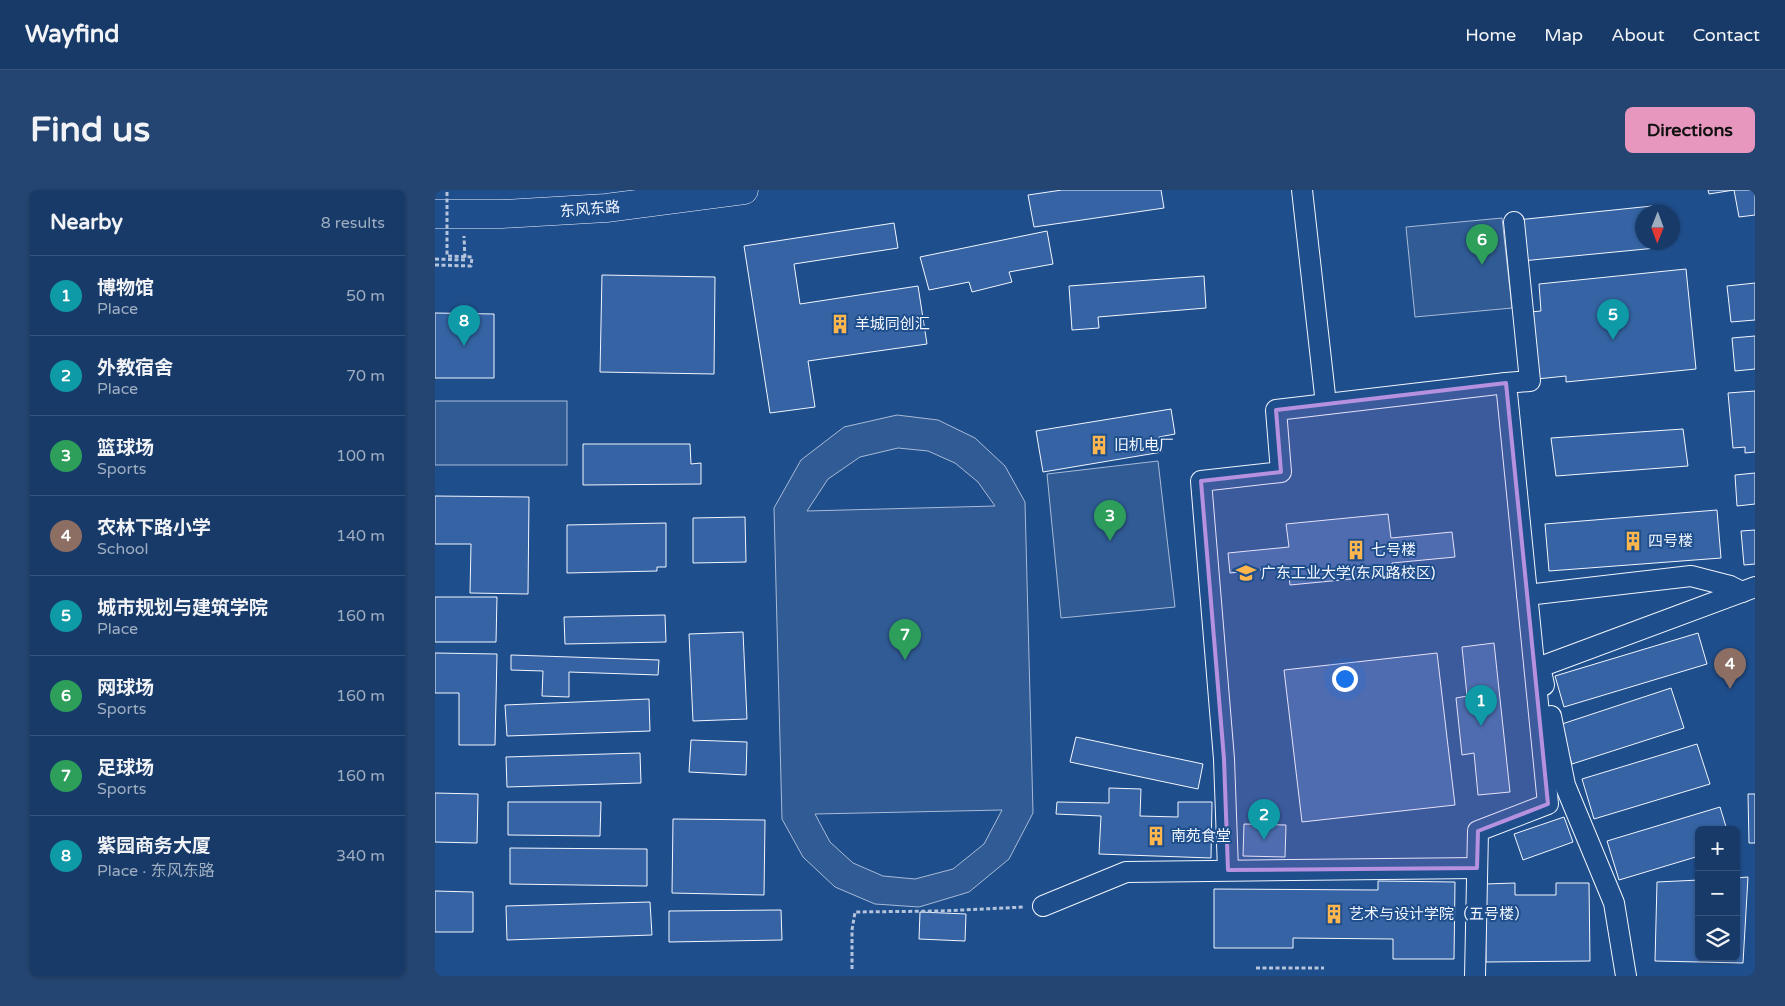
<!DOCTYPE html>
<meta charset="utf-8">
<style>
:root{--surface:#173a69;--page:#244571;--text:#f1f3f6;--muted:#9eadc0;--line:#36547d;--accent:#e797bd}
body{margin:0;font-family:"Varela Round","Noto Sans SC",sans-serif;background:var(--page);color:var(--text)}
.controls{position:absolute;right:15px;bottom:15px;display:grid;overflow:hidden;border-radius:8px;box-shadow:0 1px 4px #0004}
.controls button{width:45px;height:45px;display:grid;place-items:center;padding:0;border:0;border-bottom:1px solid var(--line);background:var(--surface);color:var(--text);font:25px sans-serif}
.compass{position:absolute;left:1200px;top:15px;width:45px;height:45px;border-radius:50%;background:var(--surface);box-shadow:0 1px 4px #0004;rotate:181deg}
.you{position:absolute;left:909px;top:488px;width:18px;height:18px;margin:-12px;border:4px solid #fff;border-radius:50%;background:#1a73e8;box-shadow:0 0 0 8px #1a73e833}
.badge{display:grid;place-items:center;width:32px;height:32px;border-radius:50%;background:var(--accent);color:#fff;font-size:16px;font-weight:700}
.pin{position:absolute;translate:-50% -41px;filter:drop-shadow(0 1px 2px #0008)}
.pin::after{content:'';position:absolute;top:26px;width:18px;height:15px;background:inherit;clip-path:polygon(0 0,100% 0,50% 100%)}
.list{margin:0;padding:0;list-style:none}
h2{display:flex;justify-content:space-between;align-items:center;height:65px;margin:0;padding:0 20px;font-size:21px}
h2 small{font-size:16px;font-weight:400;color:var(--muted)}
.list li{display:grid;grid-template-columns:32px 1fr auto;gap:15px;align-items:center;box-sizing:border-box;height:80px;padding:0 20px;border-top:1px solid var(--line)}
.list b{display:block;font-size:19px;white-space:nowrap}
.list p{margin:0;font-size:16px;white-space:nowrap;color:var(--muted)}
.list em{font-size:16px;font-style:normal;color:var(--muted)}
.icon{flex:none;width:28px;height:28px;fill:none;stroke:currentColor;stroke-width:2;stroke-linecap:round;stroke-linejoin:round}
.map{position:relative;flex:none;width:1320px;height:786px;overflow:hidden;border-radius:8px}
header{display:flex;align-items:center;gap:30px;box-sizing:border-box;height:70px;padding:0 25px;background:var(--surface);border-bottom:1px solid var(--line)}
header strong{font-size:24px}
nav{display:flex;gap:28px;margin-inline-start:auto;font-size:18px}
.intro{display:flex;align-items:center;justify-content:space-between;box-sizing:border-box;height:120px;padding:0 30px}
h1{margin:0;font-size:35px}
.button{padding:12px 22px;border-radius:8px;background:var(--accent);color:#111;font-size:18px;font-weight:700}
main{display:flex;gap:30px;padding:0 30px}
aside{flex:1;background:var(--surface);border-radius:8px;box-shadow:0 1px 4px #0004}
.map>svg:first-child{display:block}
.built{fill:#305b95;stroke:#a8bbd7;fill-rule:evenodd}
.building{fill:#3563a3;stroke:#f2f6ff}
.lines{fill:none;stroke-linecap:round;stroke-linejoin:round}
.minor-casing{stroke:#f2f6ff;stroke-width:22}
.highway-casing{stroke:#f2f6ff;stroke-width:29}
.path{stroke:#b3c4dc;stroke-width:3;stroke-dasharray:4 2.5;stroke-linecap:butt}
.minor{stroke:#1f4e8c;stroke-width:20}
.highway{stroke:#1f4e8c;stroke-width:28}
.path-bridge{stroke:#b3c4dc;stroke-width:3;stroke-dasharray:4 2.5;stroke-linecap:butt}
.marked{fill:#b691df;fill-opacity:0.2;stroke:#b691df;stroke-width:4;stroke-linejoin:round}
.labels{text-anchor:middle;dominant-baseline:central;stroke-width:4;stroke-linejoin:round;paint-order:stroke}
.street-label{font-size:15px;fill:#f2f6ff;stroke:#1f4e8c}
.poi-label{font-size:15px;fill:#f2f6ff;stroke:#1f4e8c;text-anchor:start}
</style>
<header>
<strong>Wayfind</strong>
<nav><a>Home</a><a>Map</a><a>About</a><a>Contact</a></nav>
</header>
<div class="intro"><h1>Find us</h1><a class="button">Directions</a></div>
<main>
<aside>
<h2>Nearby<small>8 results</small></h2>
<ul class="list">
<li><span class="badge" style="background:#0f9aa8">1</span><div><b>博物馆</b><p>Place</p></div><em>50 m</em></li>
<li><span class="badge" style="background:#0f9aa8">2</span><div><b>外教宿舍</b><p>Place</p></div><em>70 m</em></li>
<li><span class="badge" style="background:#2e9e5b">3</span><div><b>篮球场</b><p>Sports</p></div><em>100 m</em></li>
<li><span class="badge" style="background:#8d6e63">4</span><div><b>农林下路小学</b><p>School</p></div><em>140 m</em></li>
<li><span class="badge" style="background:#0f9aa8">5</span><div><b>城市规划与建筑学院</b><p>Place</p></div><em>160 m</em></li>
<li><span class="badge" style="background:#2e9e5b">6</span><div><b>网球场</b><p>Sports</p></div><em>160 m</em></li>
<li><span class="badge" style="background:#2e9e5b">7</span><div><b>足球场</b><p>Sports</p></div><em>160 m</em></li>
<li><span class="badge" style="background:#0f9aa8">8</span><div><b>紫园商务大厦</b><p>Place · 东风东路</p></div><em>340 m</em></li>
</ul>
</aside>
<div class="map">
<svg width="1320" height="786" viewBox="0 0 1320 786">
<rect width="100%" height="100%" fill="#1f4e8c"/>
<g class="built">
<polygon points="1067,28 1077,118 980,127 971,37"/>
<rect x="0" y="211" width="132" height="64"/>
<path d="M462,225L503,230L540,248L570,276L590,312L598,623L574,669L534,702L484,717L440,714L400,697L368,667L347,629L339,318L366,270L409,237ZM463,258L493,261L520,273L543,292L560,316L372,321L393,289L425,267ZM567,620L549,654L518,679L480,689L448,686L418,673L395,652L380,624Z"/>
<polygon points="723,271 740,417 626,428 612,284"/>
</g>
<g class="building">
<polygon points="627,0 726,0 729,18 599,37 593,5"/>
<polygon points="1273,0 1299,0 1274,4"/>
<polygon points="1299,0 1320,0 1320,25 1304,27"/>
<polygon points="1217,16 1218,22 1208,22 1208,52 1221,52 1221,58 1087,71 1082,30"/>
<polygon points="459,33 463,58 359,74 365,114 483,96 492,154 373,171 380,217 335,223 309,56"/>
<polygon points="612,41 618,74 574,82 577,92 537,102 534,92 494,100 485,67"/>
<polygon points="1251,79 1261,179 1131,192 1131,186 1102,189 1095,122 1106,121 1104,94"/>
<polygon points="167,85 280,87 279,184 165,182"/>
<polygon points="769,86 771,118 663,127 664,138 637,140 634,96"/>
<polygon points="1320,93 1320,130 1296,132 1292,96"/>
<polygon points="0,123 59,124 59,188 0,188"/>
<polygon points="1320,146 1320,179 1300,181 1297,148"/>
<polygon points="1320,201 1320,262 1310,263 1310,257 1298,258 1293,203"/>
<polygon points="736,219 740,244 724,247 727,262 608,282 601,241"/>
<polygon points="1248,239 1253,276 1121,286 1116,248"/>
<polygon points="148,254 255,254 256,274 266,273 266,294 148,295"/>
<polygon points="1320,283 1320,314 1302,316 1300,285"/>
<polygon points="0,306 94,307 93,404 35,403 36,354 0,354"/>
<polygon points="1282,320 1286,368 1114,381 1110,334"/>
<polygon points="953,324 956,348 1017,342 1020,367 957,373 958,385 855,395 853,377 795,383 793,363 854,357 851,334"/>
<polygon points="310,327 311,372 258,373 258,328"/>
<polygon points="231,333 231,377 222,377 222,381 132,383 132,335"/>
<polygon points="1320,340 1320,374 1309,375 1306,341"/>
<polygon points="0,407 62,407 61,452 0,452"/>
<polygon points="230,425 231,452 130,454 129,427"/>
<polygon points="308,442 312,529 258,531 254,444"/>
<polygon points="1263,443 1272,474 1129,517 1120,486"/>
<polygon points="1059,453 1075,602 1043,605 1039,563 1027,565 1021,508 1032,506 1027,457"/>
<polygon points="0,463 62,464 60,555 24,555 24,503 0,503"/>
<polygon points="1002,463 1020,615 867,632 849,480"/>
<polygon points="76,465 224,470 223,485 134,482 134,507 107,506 108,481 76,480"/>
<polygon points="1236,498 1249,538 1137,574 1124,535"/>
<polygon points="214,509 215,541 72,546 70,515"/>
<polygon points="641,547 768,574 763,599 635,572"/>
<polygon points="256,550 312,552 311,585 254,582"/>
<polygon points="1262,554 1275,594 1159,629 1147,589"/>
<polygon points="205,563 206,593 72,597 71,567"/>
<polygon points="674,598 706,599 705,626 743,627 743,612 777,612 776,668 664,664 666,626 621,624 622,612 674,613"/>
<polygon points="0,603 43,604 42,653 0,652"/>
<polygon points="1313,604 1320,604 1320,653 1314,653"/>
<polygon points="73,612 166,612 165,646 73,645"/>
<polygon points="1285,617 1292,640 1264,640 1264,666 1184,690 1172,651"/>
<polygon points="1129,627 1138,652 1088,670 1079,644"/>
<polygon points="238,629 330,630 329,705 237,703"/>
<polygon points="809,634 851,635 850,667 808,666"/>
<polygon points="75,658 212,659 212,696 75,694"/>
<polygon points="1313,687 1308,773 1220,771 1222,692 1264,690 1264,767 1301,767 1301,688"/>
<polygon points="943,691 1020,692 1019,769 958,769 958,749 858,748 858,758 779,758 779,699 943,700"/>
<polygon points="1080,693 1080,705 1121,705 1121,693 1154,693 1155,771 1051,772 1050,694"/>
<polygon points="0,701 38,702 38,742 0,742"/>
<polygon points="215,712 217,745 72,750 71,716"/>
<polygon points="346,720 347,750 234,752 234,721"/>
<polygon points="485,722 531,724 530,751 484,749"/>
</g>
<g class="lines">
<defs>
<g id="minor">
<polyline points="867,0 891,214"/>
<polyline points="1092,405 1256,386 1295,396 1307,402"/>
<polyline points="1109,495 1105,477 1320,397"/>
<polyline points="1116,526 1130,595 1179,713 1191,786"/>
<polyline points="793,680 789,569 766,291 846,282 841,220 1071,193"/>
<polyline points="608,716 691,682 1042,678"/>
<polyline points="1040,786 1043,641 1113,614 1071,193 1095,191 1079,32"/>
</g>
<polyline id="highway" points="0,24 67,24 171,18 309,0"/>
</defs>
<use href="#minor" class="minor-casing"/>
<use href="#highway" class="highway-casing"/>
<g class="path">
<polyline points="0,69 30,70 29,46"/>
<polyline points="821,778 889,778"/>
<polyline points="417,779 417,740 420,722 507,721 590,717"/>
</g>
<use href="#minor" class="minor"/>
<use href="#highway" class="highway"/>
<polyline class="path-bridge" points="0,75 36,76 37,67 12,66 12,0"/>
</g>
<path class="marked" d="M1071,193L1113,614L1043,641L1042,678L793,680L789,569L766,291L846,282L841,220Z"/>
<defs>
<symbol id="building-bare" viewBox="-9 -9 18 18"><path d="M-4-6H4V6H1V3H-1V6H-4ZM-2.5-4.3h1.7v1.8h-1.7ZM.8-4.3h1.7v1.8H.8ZM-2.5-1h1.7V.8h-1.7ZM.8-1h1.7V.8H.8Z" fill="#ffb74d" stroke="#1f4e8c" stroke-width="2.5" paint-order="stroke"/></symbol>
<symbol id="university-bare" viewBox="-9 -9 18 18"><path d="M0-5L7-2L0 1L-7-2ZM-4 1L0 2.5L4 1V4Q0 6-4 4Z" fill="#ffb74d" stroke="#1f4e8c" stroke-width="2.5" paint-order="stroke"/></symbol>
</defs>
<g fill-rule="evenodd">
<use href="#building-bare" x="391" y="120" width="28" height="28"/>
<use href="#building-bare" x="650" y="241" width="28" height="28"/>
<use href="#building-bare" x="1184" y="337" width="28" height="28"/>
<use href="#building-bare" x="907" y="346" width="28" height="28"/>
<use href="#university-bare" x="797" y="369" width="28" height="28"/>
<use href="#building-bare" x="707" y="632" width="28" height="28"/>
<use href="#building-bare" x="885" y="710" width="28" height="28"/>
</g>
<g class="labels">
<g class="street-label">
<text transform="translate(155 19) rotate(-5)">东风东路</text>
</g>
<g class="poi-label">
<text x="420" y="134">羊城同创汇</text>
<text x="679" y="255">旧机电厂</text>
<text x="1213" y="351">四号楼</text>
<text x="936" y="360">七号楼</text>
<text x="826" y="383">广东工业大学(东风路校区)</text>
<text x="736" y="646">南苑食堂</text>
<text x="914" y="724">艺术与设计学院（五号楼）</text>
</g>
</g>
</svg>
<div class="controls">
<button>+</button>
<button>−</button>
<button><svg class="icon" aria-label="layers" viewBox="0 0 24 24"><path d="M12 4l9 5-9 5-9-5zM3 14l9 5 9-5"/></svg></button>
</div>
<svg class="compass" viewBox="-18 -18 36 36"><path d="M0-13l5 13h-10z" fill="#e53935"/><path d="M0 13l5-13h-10z" fill="#9eadc0"/></svg>
<div class="you"></div>
<div class="pin badge" style="left:1046px;top:536px;background:#0f9aa8">1</div>
<div class="pin badge" style="left:829px;top:650px;background:#0f9aa8">2</div>
<div class="pin badge" style="left:675px;top:351px;background:#2e9e5b">3</div>
<div class="pin badge" style="left:1295px;top:499px;background:#8d6e63">4</div>
<div class="pin badge" style="left:1178px;top:150px;background:#0f9aa8">5</div>
<div class="pin badge" style="left:1047px;top:75px;background:#2e9e5b">6</div>
<div class="pin badge" style="left:470px;top:470px;background:#2e9e5b">7</div>
<div class="pin badge" style="left:29px;top:156px;background:#0f9aa8">8</div>
</div>
</main>
